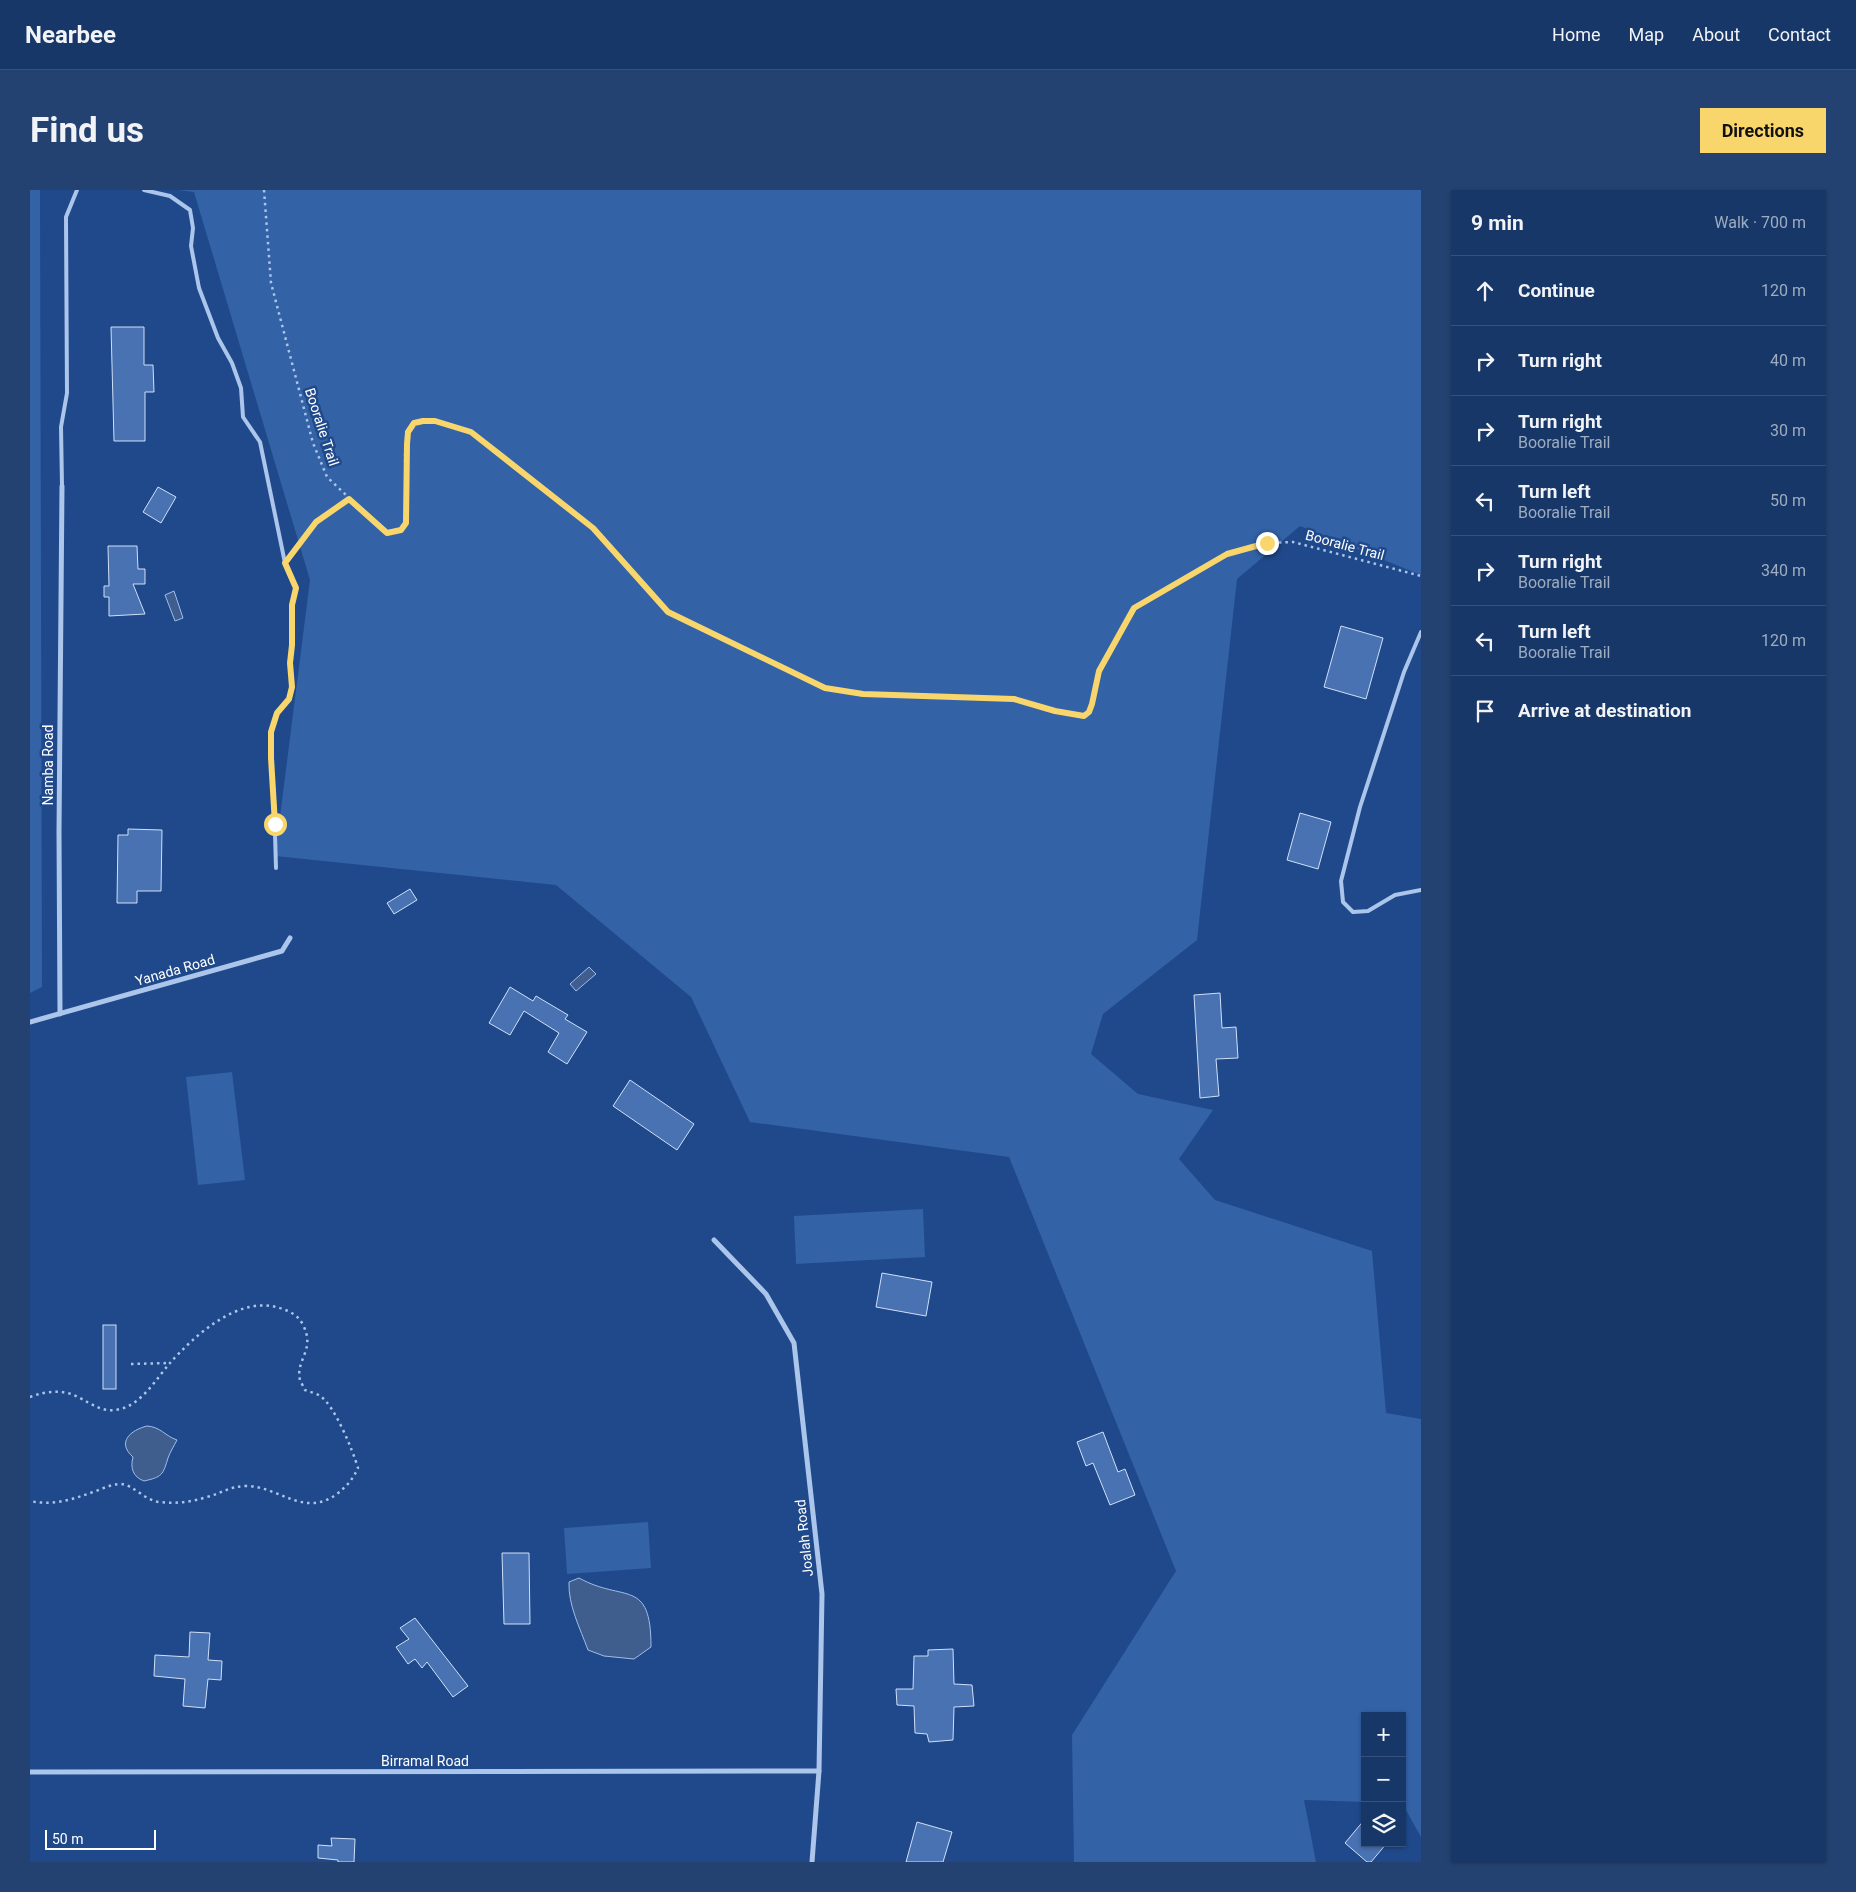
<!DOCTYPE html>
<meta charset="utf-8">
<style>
:root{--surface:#173768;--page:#244271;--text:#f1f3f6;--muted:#9eacc0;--line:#36517c;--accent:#f9d66b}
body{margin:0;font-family:Roboto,sans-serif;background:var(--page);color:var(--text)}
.controls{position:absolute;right:15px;bottom:15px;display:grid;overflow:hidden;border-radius:0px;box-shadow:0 1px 4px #0004}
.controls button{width:45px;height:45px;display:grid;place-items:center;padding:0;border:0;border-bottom:1px solid var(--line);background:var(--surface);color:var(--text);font:25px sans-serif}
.scale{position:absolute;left:15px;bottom:12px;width:111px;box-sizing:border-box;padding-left:5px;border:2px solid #fff;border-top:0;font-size:14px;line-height:18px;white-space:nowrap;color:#fff;-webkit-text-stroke:4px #1f498a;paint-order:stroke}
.stop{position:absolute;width:15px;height:15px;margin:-11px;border:4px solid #f9d66b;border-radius:50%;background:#fff}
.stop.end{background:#f9d66b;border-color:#fff;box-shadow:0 1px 5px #0008}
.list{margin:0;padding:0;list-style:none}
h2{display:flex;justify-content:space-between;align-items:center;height:65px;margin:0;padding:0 20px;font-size:21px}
h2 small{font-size:16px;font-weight:400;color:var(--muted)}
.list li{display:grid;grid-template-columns:32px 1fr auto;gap:15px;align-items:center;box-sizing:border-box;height:70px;padding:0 20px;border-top:1px solid var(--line)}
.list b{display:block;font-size:19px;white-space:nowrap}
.list p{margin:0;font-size:16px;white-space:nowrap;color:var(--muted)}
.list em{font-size:16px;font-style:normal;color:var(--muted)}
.icon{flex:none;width:28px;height:28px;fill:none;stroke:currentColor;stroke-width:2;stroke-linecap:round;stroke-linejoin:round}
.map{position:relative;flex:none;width:1391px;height:1672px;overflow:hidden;border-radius:0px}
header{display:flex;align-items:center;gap:30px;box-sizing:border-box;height:70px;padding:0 25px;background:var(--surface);border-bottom:1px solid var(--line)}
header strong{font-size:24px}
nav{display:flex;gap:28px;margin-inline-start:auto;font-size:18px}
.intro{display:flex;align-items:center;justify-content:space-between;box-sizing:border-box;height:120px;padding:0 30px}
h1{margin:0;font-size:35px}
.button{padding:12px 22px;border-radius:0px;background:var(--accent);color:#111;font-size:18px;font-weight:700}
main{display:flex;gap:30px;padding:0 30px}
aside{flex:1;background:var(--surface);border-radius:0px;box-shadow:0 1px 4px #0004}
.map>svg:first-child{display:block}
.green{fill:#3362a7}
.water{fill:#3f5d8d;stroke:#9ebfed}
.building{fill:#4872b2;stroke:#d0e0f8}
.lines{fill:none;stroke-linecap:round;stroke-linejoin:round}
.path{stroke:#abc5eb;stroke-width:2.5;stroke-dasharray:2.5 4;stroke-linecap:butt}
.lane{stroke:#abc5eb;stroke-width:4}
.street{stroke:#abc5eb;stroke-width:5}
.route{stroke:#f9d66b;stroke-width:6}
.labels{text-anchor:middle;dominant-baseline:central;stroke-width:5;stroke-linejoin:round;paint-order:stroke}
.street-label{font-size:14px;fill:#fff;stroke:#1f498a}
</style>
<header>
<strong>Nearbee</strong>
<nav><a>Home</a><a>Map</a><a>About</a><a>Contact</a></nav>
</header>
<div class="intro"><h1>Find us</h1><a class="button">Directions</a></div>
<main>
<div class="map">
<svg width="1391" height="1672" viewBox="0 0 1391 1672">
<rect width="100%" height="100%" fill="#1f498a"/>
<g class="green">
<polygon points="0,0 10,0 12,797 0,803"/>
<polygon points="148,0 1391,0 1391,385 1270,336 1207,389 1167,750 1073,824 1061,864 1108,904 1183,920 1149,969 1185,1010 1342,1061 1356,1223 1391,1229 1391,1647 1372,1613 1372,1526 1335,1526 1335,1612 1274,1610 1286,1672 1044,1672 1042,1545 1146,1381 979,967 720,932 661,807 526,695 245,666 280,390 164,2"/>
<polygon points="202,882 215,990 168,995 156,887"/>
<polygon points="893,1019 895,1067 766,1074 764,1026"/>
<polygon points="618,1332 621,1378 537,1384 534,1338"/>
</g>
<g class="water">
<polygon points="144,401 153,428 145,431 135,405"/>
<polygon points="559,777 566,784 546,801 540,794"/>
<path d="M117,1236C131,1237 135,1246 147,1250C144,1256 140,1262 138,1268C133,1285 132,1287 114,1291C103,1287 100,1278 103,1267C86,1252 101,1240 117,1236Z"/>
<path d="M549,1388C594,1413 621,1387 621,1457L604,1469L574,1466L558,1460C550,1438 538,1415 539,1392Z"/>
</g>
<g class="building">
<polygon points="81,137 114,137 114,175 123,175 124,202 115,202 115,251 84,251"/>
<polygon points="128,297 146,307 131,333 113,322"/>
<polygon points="78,356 107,356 108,379 115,379 115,394 103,394 115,424 79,426 79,407 74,407 74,396 79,396"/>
<polygon points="1311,436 1353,448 1336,509 1294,497"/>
<polygon points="1270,623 1301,632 1288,679 1257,670"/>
<polygon points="98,639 132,640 131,701 107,701 107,713 87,713 88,645 98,645"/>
<polygon points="380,699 387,710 364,724 357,713"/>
<polygon points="480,797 503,811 506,806 538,825 535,829 557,842 537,874 518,862 529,843 494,821 480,845 459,833"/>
<polygon points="1190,803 1192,838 1206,837 1208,868 1186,869 1189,906 1170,908 1164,805"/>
<polygon points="600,890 664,934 647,960 583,916"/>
<polygon points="852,1083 902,1092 896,1126 846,1117"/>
<rect x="73" y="1135" width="13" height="64"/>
<polygon points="1073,1242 1088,1282 1095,1279 1105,1305 1080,1315 1063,1273 1056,1276 1047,1252"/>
<polygon points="472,1363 499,1363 500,1434 474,1434"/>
<polygon points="385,1428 438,1496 423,1507 397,1472 392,1478 385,1469 378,1474 366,1457 379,1449 370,1438"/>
<polygon points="160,1442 180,1443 178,1470 192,1471 191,1490 178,1489 175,1518 153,1516 155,1489 124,1486 125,1465 159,1467"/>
<polygon points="923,1459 924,1494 942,1495 944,1516 924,1517 923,1550 899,1552 897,1544 885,1543 884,1516 867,1515 866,1499 883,1499 884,1466 898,1466 898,1460"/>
<polygon points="1335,1629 1335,1653 1357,1653 1341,1672 1337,1672 1315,1653"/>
<polygon points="887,1632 922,1642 913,1672 876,1672"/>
<polygon points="301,1648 325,1649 324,1672 308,1672 308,1670 288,1668 288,1655 302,1656"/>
</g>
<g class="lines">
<g class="path">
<polyline points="234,0 241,93 283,253 297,287 350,337 357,343 371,340 376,333 375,265 378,242 384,233 393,231 405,231 441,242 563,338 638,422 795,498 833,504 984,509 1025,521 1054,526 1059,522 1062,514 1069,481 1104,418 1197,364 1237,353 1263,352 1391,386"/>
<polyline points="261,364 286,332 319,309"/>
<polyline points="101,1174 140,1173"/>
<path d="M0,1207C16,1201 33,1199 48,1207C62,1214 74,1224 90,1219C112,1214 126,1189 140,1173C164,1146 207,1107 246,1117C257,1120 268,1124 273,1135C286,1160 265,1170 270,1190C271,1193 274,1197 275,1200C280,1202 286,1203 290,1206C304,1214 323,1261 328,1278C323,1289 317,1296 307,1304C274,1328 250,1297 217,1296C200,1296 192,1303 177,1307C161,1312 146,1314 129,1312C114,1310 104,1295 91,1294C82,1294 74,1298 66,1301C44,1309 24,1316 0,1311"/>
</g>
<g class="lane">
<polyline points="114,0 140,6 160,20 163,38 161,56 169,98 188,148 202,173 211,198 213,227 230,252 255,373 266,398 262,415 262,455 260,473 262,497 259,509 247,523 241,542 241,568 244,609 246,678"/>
<polyline points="32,296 31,237 37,203 36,27 47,0"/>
<polyline points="1391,442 1374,482 1330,617 1311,691 1313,712 1323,722 1338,721 1365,705 1391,700"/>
</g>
<g class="street">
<polyline points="30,824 29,642 32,296"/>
<polyline points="0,832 252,761 260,748"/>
<polyline points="684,1050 736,1104 764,1153 792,1404 789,1581 782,1672"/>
<polyline points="0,1582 789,1581"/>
</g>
</g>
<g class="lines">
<polyline class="route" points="245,634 241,568 241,542 247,523 259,509 262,497 260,473 262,455 262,415 266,398 255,373 286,332 319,309 357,343 371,340 376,333 377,254 378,242 384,233 393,231 405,231 441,242 563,338 638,422 795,498 833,504 984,509 1025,521 1054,526 1059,522 1062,514 1069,481 1104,418 1197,364 1237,353"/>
</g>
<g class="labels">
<g class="street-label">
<text transform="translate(292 237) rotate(72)">Booralie Trail</text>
<text transform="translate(1315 355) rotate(15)">Booralie Trail</text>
<text transform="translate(18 575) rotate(-90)">Namba Road</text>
<text transform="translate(145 780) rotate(-16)">Yanada Road</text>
<text transform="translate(774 1348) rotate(-96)">Joalah Road</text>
<text x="395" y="1571">Birramal Road</text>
</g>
</g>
</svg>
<div class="controls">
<button>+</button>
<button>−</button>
<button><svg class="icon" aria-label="layers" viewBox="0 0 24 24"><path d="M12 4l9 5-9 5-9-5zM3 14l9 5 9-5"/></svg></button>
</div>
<div class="scale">50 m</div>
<div class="stop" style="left:245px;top:634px"></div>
<div class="stop end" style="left:1237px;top:353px"></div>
</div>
<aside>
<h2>9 min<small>Walk · 700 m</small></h2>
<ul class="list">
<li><svg class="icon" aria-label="ahead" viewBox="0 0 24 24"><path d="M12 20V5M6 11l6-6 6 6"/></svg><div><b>Continue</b></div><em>120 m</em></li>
<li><svg class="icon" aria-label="right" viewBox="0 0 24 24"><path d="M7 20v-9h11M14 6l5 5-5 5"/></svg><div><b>Turn right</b></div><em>40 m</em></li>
<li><svg class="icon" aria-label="right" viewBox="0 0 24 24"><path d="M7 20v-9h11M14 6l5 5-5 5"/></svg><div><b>Turn right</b><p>Booralie Trail</p></div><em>30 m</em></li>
<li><svg class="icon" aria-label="left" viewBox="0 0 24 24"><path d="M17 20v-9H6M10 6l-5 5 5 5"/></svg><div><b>Turn left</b><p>Booralie Trail</p></div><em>50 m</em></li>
<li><svg class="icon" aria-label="right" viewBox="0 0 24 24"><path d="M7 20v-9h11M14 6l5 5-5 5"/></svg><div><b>Turn right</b><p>Booralie Trail</p></div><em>340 m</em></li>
<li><svg class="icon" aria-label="left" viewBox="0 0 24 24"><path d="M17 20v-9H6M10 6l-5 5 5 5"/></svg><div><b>Turn left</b><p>Booralie Trail</p></div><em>120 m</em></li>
<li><svg class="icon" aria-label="arrive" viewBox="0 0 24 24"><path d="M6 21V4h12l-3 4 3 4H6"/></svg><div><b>Arrive at destination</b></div></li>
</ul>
</aside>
</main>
